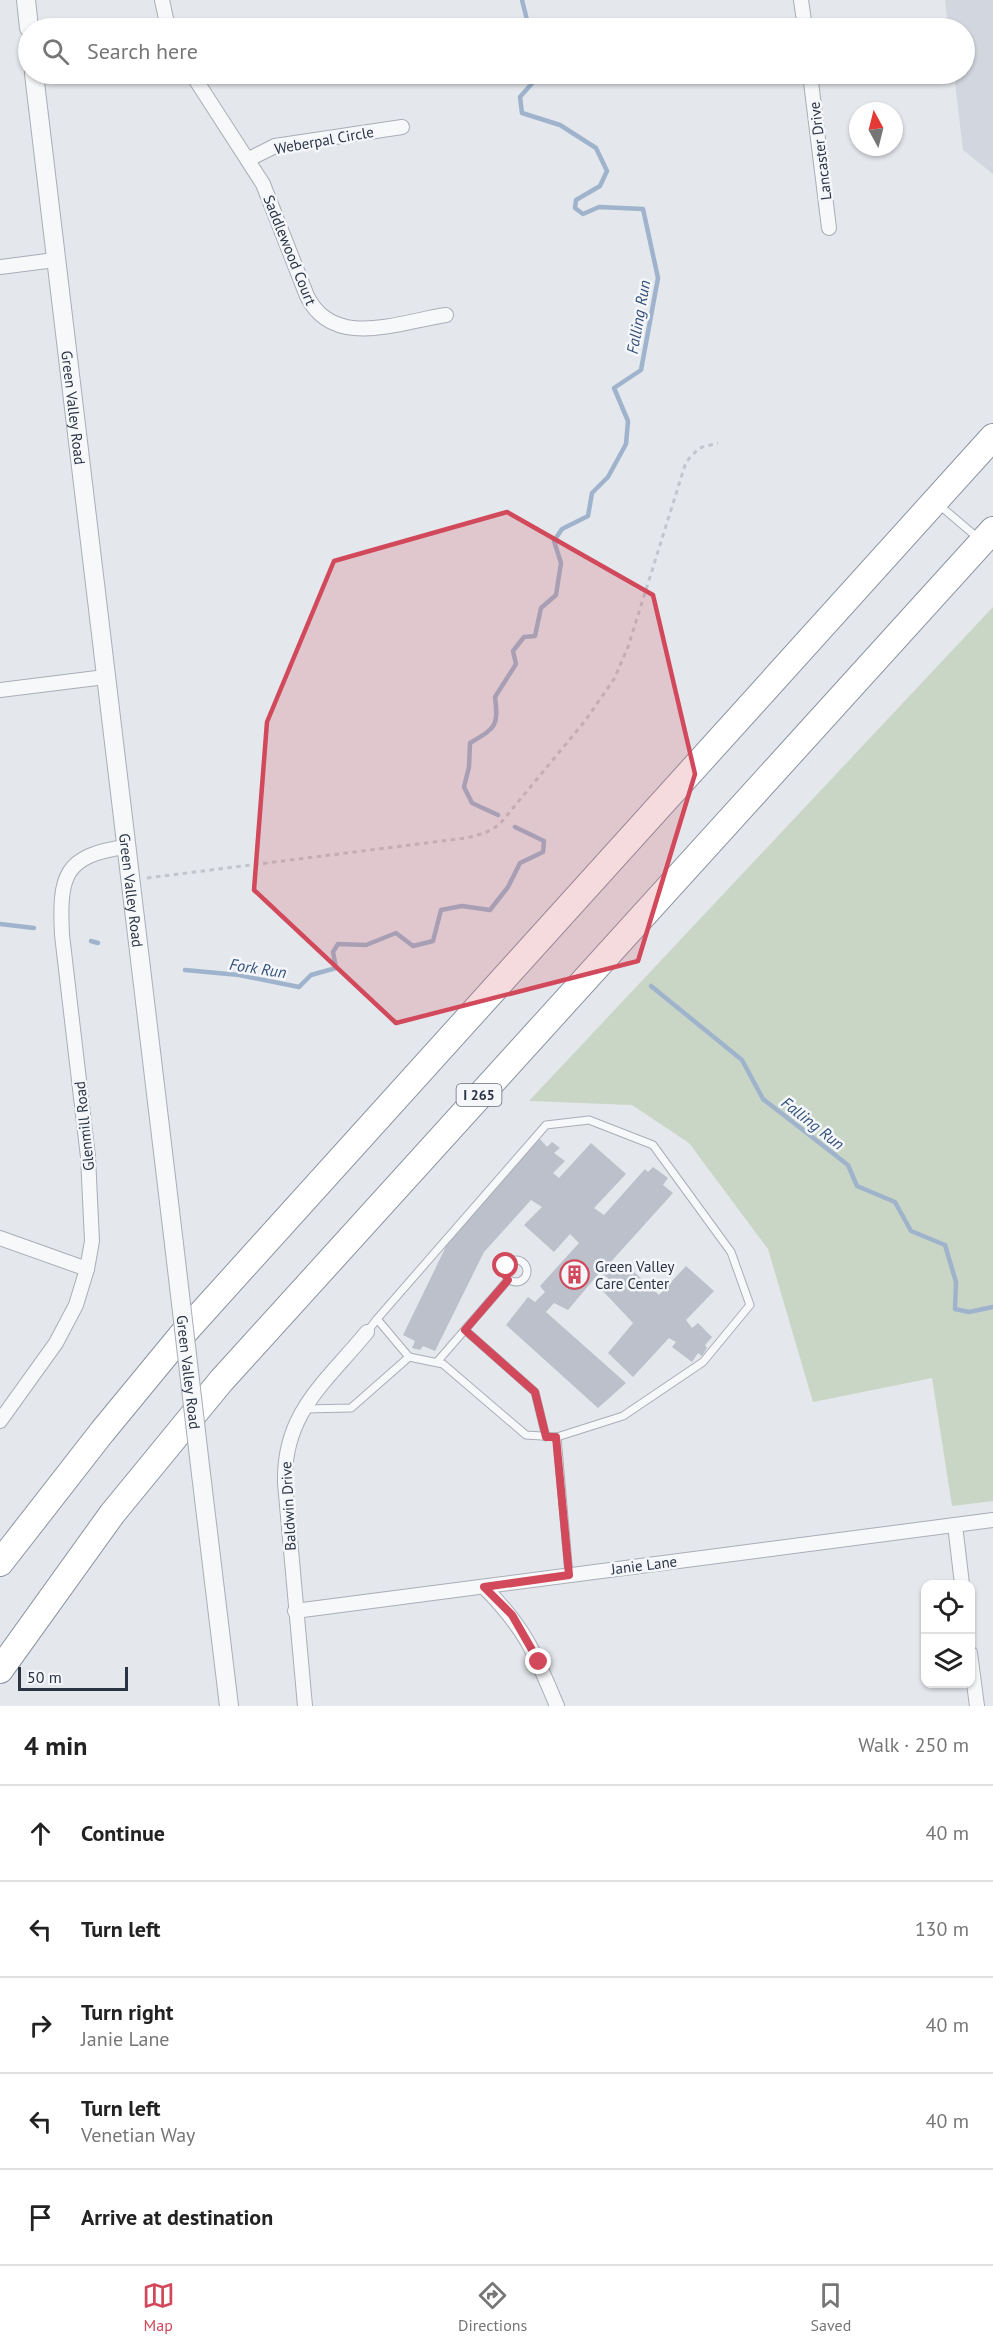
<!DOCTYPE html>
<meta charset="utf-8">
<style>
:root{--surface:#fff;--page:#f2f2f2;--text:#222;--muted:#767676;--line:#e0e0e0;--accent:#d1495b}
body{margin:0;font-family:"PT Sans",sans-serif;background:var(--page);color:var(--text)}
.controls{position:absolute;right:18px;bottom:18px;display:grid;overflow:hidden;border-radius:12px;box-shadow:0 2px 4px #0004}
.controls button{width:54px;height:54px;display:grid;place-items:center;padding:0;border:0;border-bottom:2px solid var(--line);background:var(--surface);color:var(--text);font:30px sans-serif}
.compass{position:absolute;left:849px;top:102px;width:54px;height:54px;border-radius:50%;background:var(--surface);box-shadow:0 2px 4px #0004;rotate:353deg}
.scale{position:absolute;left:18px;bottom:15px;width:110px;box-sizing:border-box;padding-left:6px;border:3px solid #2b3445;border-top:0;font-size:16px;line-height:21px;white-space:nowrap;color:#2b3445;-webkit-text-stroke:4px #f4f6f9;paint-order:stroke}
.stop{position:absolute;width:18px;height:18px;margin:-14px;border:4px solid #d1495b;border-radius:50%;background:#fff}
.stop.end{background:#d1495b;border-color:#fff;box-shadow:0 2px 6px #0008}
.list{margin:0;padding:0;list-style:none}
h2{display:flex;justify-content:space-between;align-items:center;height:78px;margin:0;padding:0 24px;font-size:26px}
h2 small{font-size:20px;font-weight:400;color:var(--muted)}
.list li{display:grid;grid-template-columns:39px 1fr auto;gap:18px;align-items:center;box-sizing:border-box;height:96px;padding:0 24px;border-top:2px solid var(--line)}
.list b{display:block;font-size:22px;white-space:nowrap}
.list p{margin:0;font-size:20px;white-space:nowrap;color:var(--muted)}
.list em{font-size:20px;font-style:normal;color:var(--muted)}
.icon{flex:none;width:33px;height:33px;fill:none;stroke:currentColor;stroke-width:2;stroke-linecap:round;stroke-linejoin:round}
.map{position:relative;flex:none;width:993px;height:1706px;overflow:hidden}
.search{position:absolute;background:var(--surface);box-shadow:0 2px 4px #0004;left:18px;right:18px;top:18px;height:66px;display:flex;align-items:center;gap:15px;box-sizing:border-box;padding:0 21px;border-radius:33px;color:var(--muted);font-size:22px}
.sheet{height:558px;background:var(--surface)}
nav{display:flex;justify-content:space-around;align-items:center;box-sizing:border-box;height:84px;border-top:2px solid var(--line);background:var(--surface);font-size:16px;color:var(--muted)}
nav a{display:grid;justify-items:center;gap:3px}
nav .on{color:var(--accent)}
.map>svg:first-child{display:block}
.built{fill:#d2d6de}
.green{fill:#c9d6c5}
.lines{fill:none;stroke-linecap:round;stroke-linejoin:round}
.stream{stroke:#9fb4cc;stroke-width:4.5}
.building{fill:#bbc0ca}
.service-casing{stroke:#a9aeb7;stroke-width:9}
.minor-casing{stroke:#a9aeb7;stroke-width:16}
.tertiary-casing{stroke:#a9aeb7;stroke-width:20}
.motorway-casing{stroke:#8b94a3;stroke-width:28}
.path{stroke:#c2c5cb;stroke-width:3;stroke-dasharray:4.5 4.5;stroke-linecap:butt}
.service{stroke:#f7f8fa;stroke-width:7}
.minor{stroke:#f7f8fa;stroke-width:14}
.tertiary{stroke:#f7f8fa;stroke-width:18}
.motorway{stroke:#fff;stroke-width:26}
.tertiary-bridge-casing{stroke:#a9aeb7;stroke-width:20;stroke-linecap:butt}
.tertiary-bridge{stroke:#f7f8fa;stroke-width:18}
.route{stroke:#d1495b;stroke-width:8}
.marked{fill:#d1495b;fill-opacity:0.2;stroke:#d1495b;stroke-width:4.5;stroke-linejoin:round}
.labels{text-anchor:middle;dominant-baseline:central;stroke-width:5;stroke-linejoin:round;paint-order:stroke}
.shield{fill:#f4f6f9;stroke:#676e7b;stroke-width:1.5}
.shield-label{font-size:14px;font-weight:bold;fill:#2b3445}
.street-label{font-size:15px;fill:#2b3445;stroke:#f4f6f9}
.poi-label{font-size:15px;fill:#2b3445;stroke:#f4f6f9;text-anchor:start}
.water-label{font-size:16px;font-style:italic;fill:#34527a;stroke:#f4f6f9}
</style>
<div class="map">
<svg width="993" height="1706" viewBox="0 0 993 1706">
<rect width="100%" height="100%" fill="#e4e7ec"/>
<polygon class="built" points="945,0 993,0 993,174 963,150 954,74 964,74 964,28 948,28"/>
<polygon class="green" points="993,607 993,1501 952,1506 932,1378 813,1402 768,1249 689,1143 632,1105 529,1101"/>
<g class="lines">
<g class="stream">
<polyline points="522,0 529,28"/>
<path d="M498,815L472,803L464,787L469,767L470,743C495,728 499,727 495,697L516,664L513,651L524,637L535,636L541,608L556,595L561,563L554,541L562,529L588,516L592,493L608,477L626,444L628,421L614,388L641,370L658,278L643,209L599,207L583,214L575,208L576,200L600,186L607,171L596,148L560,125L522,113L520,97L535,80V74"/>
<polyline points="0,924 34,928"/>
<polyline points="91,941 98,943"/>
<polyline points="185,970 239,975 299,987 311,975 336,968 333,952 338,944 366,945 396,933 413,946 433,941 441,910 462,906 490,910 508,887 520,863 543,852 544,841 515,827"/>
<polyline points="651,986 742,1060 763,1099 848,1165 857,1186 895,1202 911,1231 945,1245 956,1282 955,1309 969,1312 993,1307"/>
</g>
</g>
<polygon class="building" points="540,1139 547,1147 552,1142 560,1148 554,1153 565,1161 553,1173 559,1178 591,1143 626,1174 594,1208 604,1215 645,1169 648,1172 653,1167 668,1178 663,1185 673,1193 608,1265 615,1270 623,1262 659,1295 686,1266 714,1291 686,1320 692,1328 698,1323 712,1337 705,1345 707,1348 702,1356 698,1353 692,1362 672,1347 676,1342 669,1338 633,1377 608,1353 633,1323 600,1288 608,1278 600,1272 568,1310 554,1303 546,1312 626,1383 598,1408 506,1325 528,1297 535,1302 545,1292 540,1286 579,1243 570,1234 554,1252 524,1225 542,1207 531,1200 484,1252 435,1351 423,1346 420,1350 412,1348 415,1341 403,1335 452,1234"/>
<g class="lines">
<defs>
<g id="service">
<polyline points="938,504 978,538"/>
<circle cx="516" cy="1271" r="11"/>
<polyline points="465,1330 535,1392 546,1437"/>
<polyline points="367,1332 377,1319 409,1357 443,1364 526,1435 557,1437 623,1416 703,1362 750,1305 731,1252 653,1145 589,1120 546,1125 377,1319"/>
<polyline points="437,1362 508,1280"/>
<polyline points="305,1409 351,1408 409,1357"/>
<polyline points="557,1437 569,1575"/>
</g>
<g id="minor">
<polyline points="162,0 168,28"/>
<polyline points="801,0 805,28"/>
<path d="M192,74L263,184L307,296C333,350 399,322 446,315"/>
<polyline points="810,74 829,228"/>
<polyline points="249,159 275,146 402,127"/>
<polyline points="0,267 55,260"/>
<polyline points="0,690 105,677"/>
<polyline points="0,1238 87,1269"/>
<path d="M0,1421L56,1343L76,1305L87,1269L92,1241L88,1157L62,935C59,876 64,855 126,847"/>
<polyline points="955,1525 962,1584"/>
<path d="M484,1587C525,1628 535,1653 557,1706"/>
<polyline points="295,1611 993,1520"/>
<polyline points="970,1653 977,1706"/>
<path d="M305,1706L285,1483C283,1413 326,1382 367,1332"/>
</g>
<g id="tertiary">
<polyline points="26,0 29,28"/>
<path id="s1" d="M34,74L174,1244"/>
<polyline points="201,1474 229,1706"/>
</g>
<g id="motorway">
<polyline points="0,1563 102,1432 181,1336 993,437"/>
<polyline points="0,1670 112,1514 221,1381 993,530"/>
</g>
</defs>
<use href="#service" class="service-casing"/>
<use href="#minor" class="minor-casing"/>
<use href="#tertiary" class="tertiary-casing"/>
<use href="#motorway" class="motorway-casing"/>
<polyline class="path" points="147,878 466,838 485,833 499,825 585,721 614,679 628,647 686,462 699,448 718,443"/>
<use href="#service" class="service"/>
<use href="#minor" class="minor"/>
<use href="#tertiary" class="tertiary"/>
<use href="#motorway" class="motorway"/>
<defs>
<g id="tertiary-bridge">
<path id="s2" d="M174,1244L201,1474"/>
</g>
</defs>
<use href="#tertiary-bridge" class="tertiary-bridge-casing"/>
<use href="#tertiary-bridge" class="tertiary-bridge"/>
</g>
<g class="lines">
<polyline class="route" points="506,1266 505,1274 508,1280 465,1330 535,1392 546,1437 556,1437 569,1575 484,1587 512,1615 539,1662"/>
</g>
<path class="marked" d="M507,512L653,595L695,774L638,961L396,1023L254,890L267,722L334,561Z"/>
<defs>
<symbol id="building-ring" viewBox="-11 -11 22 22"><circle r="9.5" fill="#f4f6f9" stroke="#d1495b" stroke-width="1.5"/><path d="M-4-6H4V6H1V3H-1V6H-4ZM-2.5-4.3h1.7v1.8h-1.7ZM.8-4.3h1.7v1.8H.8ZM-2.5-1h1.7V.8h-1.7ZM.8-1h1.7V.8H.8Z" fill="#d1495b"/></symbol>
</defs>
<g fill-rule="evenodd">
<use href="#building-ring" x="558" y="1258" width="33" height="33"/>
</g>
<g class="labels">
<rect class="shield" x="456.5" y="1084" width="45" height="22" rx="4.5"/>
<g class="shield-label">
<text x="479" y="1095">I 265</text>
</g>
<g class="street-label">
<text transform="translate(324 140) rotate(-10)">Weberpal Circle</text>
<text transform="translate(820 151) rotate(-97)">Lancaster Drive</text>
<text transform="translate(290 250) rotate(68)">Saddlewood Court</text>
<text stroke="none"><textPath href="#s1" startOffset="336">Green Valley Road</textPath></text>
<text stroke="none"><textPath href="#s1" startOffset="822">Green Valley Road</textPath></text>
<text transform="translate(84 1126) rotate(-96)">Glenmill Road</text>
<text stroke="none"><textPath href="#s2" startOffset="129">Green Valley Road</textPath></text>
<text transform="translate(288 1506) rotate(-93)">Baldwin Drive</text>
<text transform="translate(644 1565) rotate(-7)">Janie Lane</text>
</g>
<g class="poi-label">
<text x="595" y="1266">Green Valley<tspan x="595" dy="17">Care Center</tspan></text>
</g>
<g class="water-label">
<text transform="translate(638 317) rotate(-80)">Falling Run</text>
<text transform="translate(258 968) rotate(9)">Fork Run</text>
<text transform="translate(813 1123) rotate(38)">Falling Run</text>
</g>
</g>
</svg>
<div class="controls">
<button><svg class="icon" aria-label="locate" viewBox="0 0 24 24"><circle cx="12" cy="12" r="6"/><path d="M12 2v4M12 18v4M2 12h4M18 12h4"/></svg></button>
<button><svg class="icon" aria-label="layers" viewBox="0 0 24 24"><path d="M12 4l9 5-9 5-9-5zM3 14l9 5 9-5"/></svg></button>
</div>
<svg class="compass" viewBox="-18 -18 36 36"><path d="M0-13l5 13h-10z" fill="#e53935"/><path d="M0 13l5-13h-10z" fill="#767676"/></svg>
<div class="scale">50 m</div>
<div class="stop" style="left:506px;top:1266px"></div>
<div class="stop end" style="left:539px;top:1662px"></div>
<div class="search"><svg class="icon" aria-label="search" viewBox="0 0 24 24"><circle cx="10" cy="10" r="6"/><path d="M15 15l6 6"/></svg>Search here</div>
</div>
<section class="sheet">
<h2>4 min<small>Walk · 250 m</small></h2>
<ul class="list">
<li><svg class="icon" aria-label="ahead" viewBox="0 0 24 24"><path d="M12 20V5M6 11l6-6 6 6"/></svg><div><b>Continue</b></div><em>40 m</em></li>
<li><svg class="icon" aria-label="left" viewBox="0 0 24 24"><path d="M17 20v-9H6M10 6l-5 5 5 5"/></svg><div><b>Turn left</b></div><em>130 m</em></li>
<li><svg class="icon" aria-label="right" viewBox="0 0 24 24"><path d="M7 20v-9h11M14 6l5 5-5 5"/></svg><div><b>Turn right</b><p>Janie Lane</p></div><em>40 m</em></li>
<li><svg class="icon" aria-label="left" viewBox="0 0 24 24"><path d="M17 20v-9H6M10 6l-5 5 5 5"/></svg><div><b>Turn left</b><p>Venetian Way</p></div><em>40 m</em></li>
<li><svg class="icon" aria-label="arrive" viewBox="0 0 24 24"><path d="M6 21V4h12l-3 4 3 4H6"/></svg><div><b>Arrive at destination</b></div></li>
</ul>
</section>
<nav>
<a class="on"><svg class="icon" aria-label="map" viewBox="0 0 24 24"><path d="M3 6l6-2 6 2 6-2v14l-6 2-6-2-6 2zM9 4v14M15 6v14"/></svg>Map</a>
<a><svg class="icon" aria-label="directions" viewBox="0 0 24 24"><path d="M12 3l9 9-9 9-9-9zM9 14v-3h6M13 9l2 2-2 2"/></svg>Directions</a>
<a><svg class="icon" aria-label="saved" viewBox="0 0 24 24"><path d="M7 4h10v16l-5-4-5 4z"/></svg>Saved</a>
</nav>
